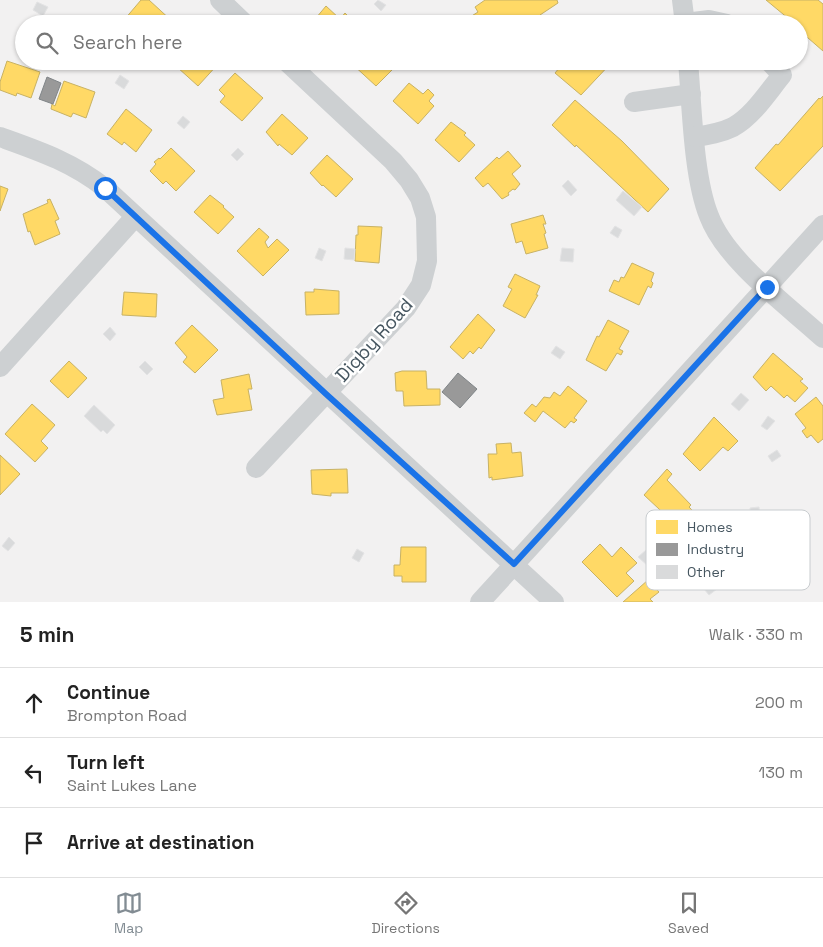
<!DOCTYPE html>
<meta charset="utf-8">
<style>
:root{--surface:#fff;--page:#f6f6f6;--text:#222;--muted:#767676;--line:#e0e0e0;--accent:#828c93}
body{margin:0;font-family:"Space Grotesk",sans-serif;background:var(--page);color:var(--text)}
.stop{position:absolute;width:15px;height:15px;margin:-11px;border:4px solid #1a73e8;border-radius:50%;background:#fff}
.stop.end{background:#1a73e8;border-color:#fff;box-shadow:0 1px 5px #0008}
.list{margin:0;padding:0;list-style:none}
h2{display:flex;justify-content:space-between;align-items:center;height:65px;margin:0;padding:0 20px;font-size:21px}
h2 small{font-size:16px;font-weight:400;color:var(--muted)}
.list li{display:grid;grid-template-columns:32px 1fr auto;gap:15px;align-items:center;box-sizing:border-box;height:70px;padding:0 20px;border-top:1px solid var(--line)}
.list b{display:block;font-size:19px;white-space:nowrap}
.list p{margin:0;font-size:16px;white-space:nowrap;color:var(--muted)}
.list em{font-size:16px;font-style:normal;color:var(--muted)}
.icon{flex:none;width:28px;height:28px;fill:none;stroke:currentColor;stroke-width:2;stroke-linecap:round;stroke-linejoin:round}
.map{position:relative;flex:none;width:823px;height:602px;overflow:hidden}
.search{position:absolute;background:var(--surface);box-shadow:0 1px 4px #0004;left:15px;right:15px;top:15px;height:55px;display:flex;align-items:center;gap:12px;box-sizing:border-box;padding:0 18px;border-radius:28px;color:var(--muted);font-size:19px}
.sheet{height:275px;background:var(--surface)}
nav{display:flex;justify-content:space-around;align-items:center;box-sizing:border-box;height:70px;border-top:1px solid var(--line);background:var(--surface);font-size:14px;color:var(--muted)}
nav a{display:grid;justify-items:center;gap:2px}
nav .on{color:var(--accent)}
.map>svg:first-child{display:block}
.homes{fill:#ffd966;stroke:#c8b264}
.industry{fill:#999;stroke:#808588}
.building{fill:#d9dadb;stroke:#e3e3e4}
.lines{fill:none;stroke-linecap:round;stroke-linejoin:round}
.minor{stroke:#cdd0d2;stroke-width:20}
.route{stroke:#1a73e8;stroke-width:6}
.labels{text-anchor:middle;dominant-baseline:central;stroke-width:5;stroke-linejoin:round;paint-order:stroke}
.street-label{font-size:19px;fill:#465660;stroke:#fff}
.key{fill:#fff;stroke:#c8cccf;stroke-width:1}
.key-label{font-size:14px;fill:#465660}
</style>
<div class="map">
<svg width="823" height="602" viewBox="0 0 823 602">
<rect width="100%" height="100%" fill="#f2f1f1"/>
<g class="homes">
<polygon points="141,0 149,0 173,22 171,24 128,24 124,20"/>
<polygon points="485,0 557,0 558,3 540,15 543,20 537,24 459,24 478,12 475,7"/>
<polygon points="766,0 818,0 823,4 823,51 800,31 799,24 795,24"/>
<polygon points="326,6 340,19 345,13 356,24 311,24"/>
<polygon points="7,61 40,72 31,98 17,93 16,96 0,90 0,82"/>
<polygon points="217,61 219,63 198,86 177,67 181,61"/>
<polygon points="352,61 385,61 393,69 376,86 351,63"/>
<polygon points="565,61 613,61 581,95 555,73"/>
<polygon points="235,73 263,98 242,121 220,102 225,96 219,90"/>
<polygon points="64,81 95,92 86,118 73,113 71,117 51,109 52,104 55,106"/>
<polygon points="409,83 423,94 428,89 434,95 429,101 434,106 418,124 393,101"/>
<polygon points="823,96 823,146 780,191 755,168 776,144 778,145 819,98 820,99"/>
<polygon points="575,100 622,141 669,189 648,212 576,145 575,147 552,125"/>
<polygon points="126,109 152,130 136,152 124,142 122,145 107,134"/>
<polygon points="282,114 308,138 292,155 279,144 278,146 266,132"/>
<polygon points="451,122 466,133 464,135 475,145 459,162 435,140"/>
<polygon points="171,148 195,171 176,191 166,181 163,184 150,171 156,164 154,162 159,158 160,159"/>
<polygon points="508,151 521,166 512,174 520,184 515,190 513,189 508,193 509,195 502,199 488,183 483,187 475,178 497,157 499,159"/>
<polygon points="327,155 353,179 336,197 323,185 322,186 310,173"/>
<polygon points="0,186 8,189 0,211"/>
<polygon points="210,195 224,206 223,207 234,217 218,234 194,212"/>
<polygon points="50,199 59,219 55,221 60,234 35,245 30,231 28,232 23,214 48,203 47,200"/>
<polygon points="543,215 546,224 543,224 546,233 544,234 548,248 526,254 522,241 516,243 511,224"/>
<polygon points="358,226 382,227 379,263 355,261 356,235 358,235"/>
<polygon points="259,228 269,237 265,242 268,248 277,239 289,250 263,276 237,251"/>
<polygon points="632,263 654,273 651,281 653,283 651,288 648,286 639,305 609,291 614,280 619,282 621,277 624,278"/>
<polygon points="515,274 540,286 536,295 538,295 525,318 503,306 512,289 508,287"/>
<polygon points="314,289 339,291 339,314 306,315 305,292 314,292"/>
<polygon points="124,292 157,294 156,317 122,315"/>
<polygon points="478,314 495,330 481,349 479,347 473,354 470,351 463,359 450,347"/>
<polygon points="608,320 629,331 619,349 623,351 621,355 617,353 606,371 586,360 597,336 599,337"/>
<polygon points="192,325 218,350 195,373 183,362 187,357 175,343"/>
<polygon points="773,353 803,379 800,381 808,388 795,402 787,395 784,398 771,386 766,391 753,377"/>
<polygon points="69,361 87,378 68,398 50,381"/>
<polygon points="402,371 426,371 427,389 440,389 440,405 404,406 403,391 396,391 395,373"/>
<polygon points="249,374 252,389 248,389 252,410 217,415 213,400 224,398 221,380"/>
<polygon points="568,386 587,401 574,418 577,420 574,423 571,421 565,428 543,411 535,422 524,413 532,404 536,407 544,397 550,398 554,392 560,396"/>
<polygon points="816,397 823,406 823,439 818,443 811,435 807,438 802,431 806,428 795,414"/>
<polygon points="32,404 55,425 41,441 48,448 35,462 5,434"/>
<polygon points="714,417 738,441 728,451 723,447 700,471 683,454"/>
<polygon points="511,443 512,453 521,452 523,476 492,480 492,477 489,478 488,454 497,454 496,444"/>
<polygon points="0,455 20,474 0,495"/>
<polygon points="347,469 348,493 331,493 331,496 312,494 311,470"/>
<polygon points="667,469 672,474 667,480 691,505 689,507 694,512 682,524 677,519 674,523 644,495"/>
<polygon points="600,544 612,557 621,547 637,563 626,573 634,581 617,597 582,562"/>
<polygon points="401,547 426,547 426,582 402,582 402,576 394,576 394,565 400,565"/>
<polygon points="648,580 659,592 650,599 653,602 623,602"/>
</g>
<g class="industry">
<polygon points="47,77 61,83 53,104 39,99"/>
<polygon points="458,373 477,389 460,408 442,392"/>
</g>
<g class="building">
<polygon points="378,0 386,5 381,11 374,4"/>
<polygon points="37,2 48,7 43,16 33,10"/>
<polygon points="120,75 129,81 124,89 115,83"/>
<polygon points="183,116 190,122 184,129 177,123"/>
<polygon points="238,148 244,154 237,161 231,155"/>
<polygon points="568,180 577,190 571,196 562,186"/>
<polygon points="623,191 642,207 634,216 616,200"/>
<polygon points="615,226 622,230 618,238 610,233"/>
<polygon points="319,248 326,251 322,261 315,258"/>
<polygon points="345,248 355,249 354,260 344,259"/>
<polygon points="562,248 574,249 573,262 560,261"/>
<polygon points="110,327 116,334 110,341 103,334"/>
<polygon points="556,346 565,352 560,359 551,353"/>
<polygon points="145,361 153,369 147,375 139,367"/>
<polygon points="741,393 749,400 739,411 731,404"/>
<polygon points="94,405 115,425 107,434 103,430 101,432 84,416"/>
<polygon points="768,416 775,421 767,430 761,426"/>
<polygon points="777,450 781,456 772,462 768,456"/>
<polygon points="759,507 760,518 751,519 750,508"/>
<polygon points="9,537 15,543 8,551 2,546"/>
<polygon points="357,549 364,553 359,562 352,558"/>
<polygon points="646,550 655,558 648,566 638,557"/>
<polygon points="712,582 717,589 709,595 704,589"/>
</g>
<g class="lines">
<g class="minor">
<polyline points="220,0 245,24"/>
<polyline points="682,0 685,24"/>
<polyline points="685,23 709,20 727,24"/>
<path d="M688,61C692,106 693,176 709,216C726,261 787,305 823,338"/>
<polyline points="634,102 691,94"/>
<path d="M0,137C39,151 72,162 105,188L554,602"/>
<path d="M695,137C708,135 721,133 733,127C753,116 768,92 782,75L769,61"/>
<polyline points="0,367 135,217"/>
<polyline points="256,468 406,308 421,285 427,261 426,217 420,198 409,180 393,161 286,61"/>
<polyline points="480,602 823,225"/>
</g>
</g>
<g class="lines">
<polyline class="route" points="105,188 326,394 514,564 767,287"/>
</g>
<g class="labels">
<g class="street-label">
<text transform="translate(374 340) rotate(-48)">Digby Road</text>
</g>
</g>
<rect x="646" y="510" width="164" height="80" rx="8" class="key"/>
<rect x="656" y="520" width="22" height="14" fill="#ffd966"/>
<rect x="656" y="543" width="22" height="13" fill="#999"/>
<rect x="656" y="565" width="22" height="14" fill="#d9dadb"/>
<g class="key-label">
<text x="687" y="532">Homes</text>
<text x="687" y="554">Industry</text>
<text x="687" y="577">Other</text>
</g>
</svg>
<div class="stop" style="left:105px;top:188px"></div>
<div class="stop end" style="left:767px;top:287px"></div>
<div class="search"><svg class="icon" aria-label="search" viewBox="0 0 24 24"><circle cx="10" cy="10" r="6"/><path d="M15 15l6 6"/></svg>Search here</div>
</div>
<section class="sheet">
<h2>5 min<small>Walk · 330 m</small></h2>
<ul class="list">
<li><svg class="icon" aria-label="ahead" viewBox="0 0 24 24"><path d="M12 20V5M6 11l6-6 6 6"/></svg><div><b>Continue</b><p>Brompton Road</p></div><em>200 m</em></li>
<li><svg class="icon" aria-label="left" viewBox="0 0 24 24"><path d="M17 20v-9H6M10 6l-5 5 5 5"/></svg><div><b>Turn left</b><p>Saint Lukes Lane</p></div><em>130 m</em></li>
<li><svg class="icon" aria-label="arrive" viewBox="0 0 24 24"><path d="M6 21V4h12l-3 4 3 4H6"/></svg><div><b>Arrive at destination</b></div></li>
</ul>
</section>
<nav>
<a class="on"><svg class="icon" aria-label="map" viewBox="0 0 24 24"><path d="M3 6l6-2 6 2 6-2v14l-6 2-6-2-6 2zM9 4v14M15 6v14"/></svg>Map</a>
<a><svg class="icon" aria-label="directions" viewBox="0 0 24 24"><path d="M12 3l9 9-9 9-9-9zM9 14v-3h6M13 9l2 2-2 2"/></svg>Directions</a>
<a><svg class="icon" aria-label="saved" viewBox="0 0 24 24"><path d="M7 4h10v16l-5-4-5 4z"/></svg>Saved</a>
</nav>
